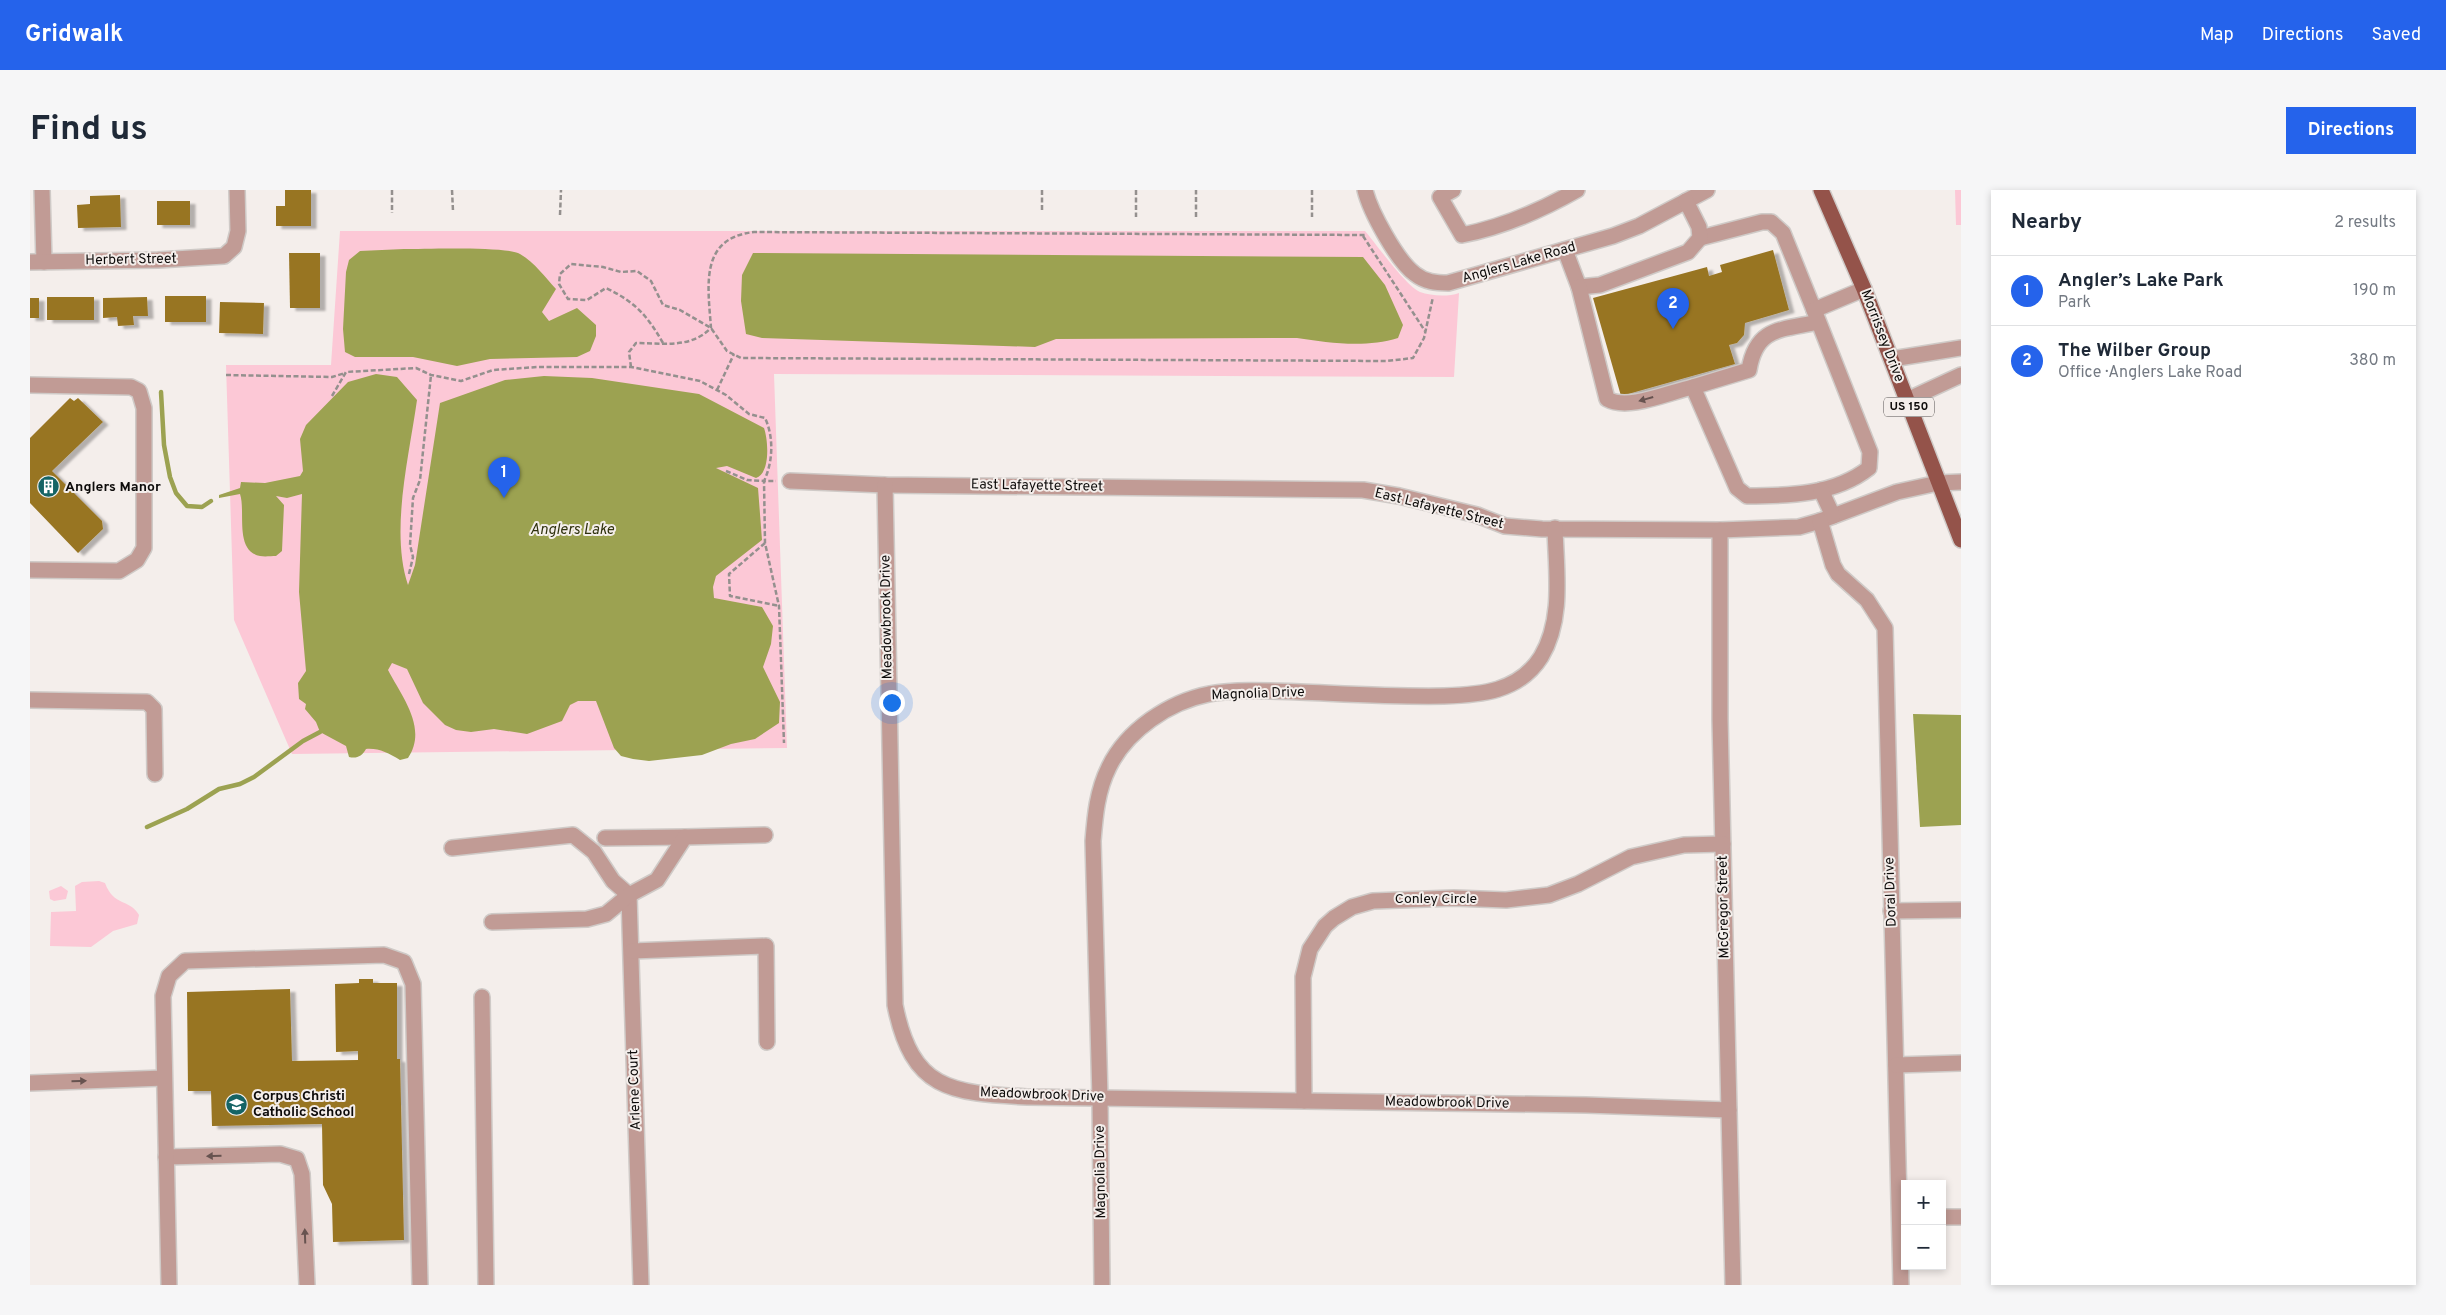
<!DOCTYPE html>
<meta charset="utf-8">
<style>
:root{--surface:#fff;--page:#f6f6f7;--text:#1f2937;--muted:#747a83;--line:#e0e1e3;--accent:#2563eb}
body{margin:0;font-family:Overpass,sans-serif;background:var(--page);color:var(--text)}
.controls{position:absolute;right:15px;bottom:15px;display:grid;overflow:hidden;border-radius:0px;box-shadow:0 2px 8px #0003}
.controls button{width:45px;height:45px;display:grid;place-items:center;padding:0;border:0;border-bottom:1px solid var(--line);background:var(--surface);color:var(--text);font:25px sans-serif}
.you{position:absolute;left:861px;top:512px;width:18px;height:18px;margin:-12px;border:4px solid #fff;border-radius:50%;background:#1a73e8;box-shadow:0 0 0 8px #1a73e833}
.badge{display:grid;place-items:center;width:32px;height:32px;border-radius:50%;background:var(--accent);color:#fff;font-size:16px;font-weight:700}
.pin{position:absolute;translate:-50% -41px;filter:drop-shadow(0 1px 2px #0008)}
.pin::after{content:'';position:absolute;top:26px;width:18px;height:15px;background:inherit;clip-path:polygon(0 0,100% 0,50% 100%)}
.list{margin:0;padding:0;list-style:none}
h2{display:flex;justify-content:space-between;align-items:center;height:65px;margin:0;padding:0 20px;font-size:21px}
h2 small{font-size:16px;font-weight:400;color:var(--muted)}
.list li{display:grid;grid-template-columns:32px 1fr auto;gap:15px;align-items:center;box-sizing:border-box;height:70px;padding:0 20px;border-top:1px solid var(--line)}
.list b{display:block;font-size:19px;white-space:nowrap}
.list p{margin:0;font-size:16px;white-space:nowrap;color:var(--muted)}
.list em{font-size:16px;font-style:normal;color:var(--muted)}
.map{position:relative;flex:none;width:1931px;height:1095px;overflow:hidden;border-radius:0px}
header{display:flex;align-items:center;gap:30px;box-sizing:border-box;height:70px;padding:0 25px;background:var(--accent);color:#fff}
header strong{font-size:24px}
nav{display:flex;gap:28px;margin-inline-start:auto;font-size:18px}
.intro{display:flex;align-items:center;justify-content:space-between;box-sizing:border-box;height:120px;padding:0 30px}
h1{margin:0;font-size:35px}
.button{padding:12px 22px;border-radius:0px;background:var(--accent);color:#fff;font-size:18px;font-weight:700}
main{display:flex;gap:30px;padding:0 30px}
aside{flex:1;background:var(--surface);border-radius:0px;box-shadow:0 2px 8px #0003}
.map>svg:first-child{display:block}
.green{fill:#fcc8d6}
.water{fill:#9ca251}
.lines{fill:none;stroke-linecap:round;stroke-linejoin:round}
.stream{stroke:#9ca251;stroke-width:4.5}
.building{fill:#987524;filter:url(#shadow)}
.minor-casing{stroke:#cfcac7;stroke-width:18}
.major-casing{stroke:#cfcac7;stroke-width:18}
.path{stroke:#94908e;stroke-width:2.5;stroke-dasharray:5 2.5;stroke-linecap:butt}
.minor{stroke:#c19b95;stroke-width:15}
.major{stroke:#94534a;stroke-width:15}
.oneway{fill:#675350}
.labels{text-anchor:middle;dominant-baseline:central;stroke-width:4;stroke-linejoin:round;paint-order:stroke}
.shield{fill:#f4eeeb;stroke:#524f4e;stroke-width:1}
.shield-label{font-size:12px;font-weight:bold;fill:#0d0b0a}
.street-label{font-size:14px;fill:#0d0b0a;stroke:#f4eeeb}
.poi-label{font-size:14px;font-weight:bold;fill:#0d0b0a;stroke:#f4eeeb;text-anchor:start}
.water-label{font-size:15px;font-style:italic;fill:#2f310d;stroke:#f4eeeb}
</style>
<header>
<strong>Gridwalk</strong>
<nav><a>Map</a><a>Directions</a><a>Saved</a></nav>
</header>
<div class="intro"><h1>Find us</h1><a class="button">Directions</a></div>
<main>
<div class="map">
<svg width="1931" height="1095" viewBox="0 0 1931 1095">
<defs>
<filter id="shadow"><feDropShadow dx="5.5" dy="3" stdDeviation="1" flood-color="#0004"/></filter>
</defs>
<rect width="100%" height="100%" fill="#f4eeeb"/>
<g class="green">
<polygon points="1925,0 1931,0 1931,35 1926,35"/>
<path d="M310,41H1335C1347,55 1375,95 1390,102C1401,106 1418,107 1429,103L1424,187L744,184L757,558L262,564L204,430L196,175H301Z"/>
<path d="M69,691L75,693C84,717 99,708 109,725L107,734L83,741L61,757L20,756L21,722L46,721L45,696L52,692Z"/>
<polygon points="31,696 38,701 36,709 24,711 20,709 19,701"/>
</g>
<g class="water">
<path d="M374,59C395,59 477,56 490,64C505,73 515,87 526,99L512,122L519,131L547,118L566,135V146L560,161L547,167L460,169L427,176L383,167H325L315,162L313,139L316,82L319,70L330,61Z"/>
<path d="M723,63L1333,67L1355,95L1373,135L1368,148C1336,158 1299,153 1267,148L1026,149L1005,157L732,148L716,144L711,111L712,85Z"/>
<path d="M346,184L367,187L387,210C379,267 360,341 378,395L385,375L410,213L475,190L514,186L562,188L669,204L734,238C738,249 741,283 726,288L697,276L686,278L728,298L732,350L686,386L683,397L684,408L732,417L743,436L741,454L733,477L750,512L749,533L725,549L701,554L672,565L619,571L603,569L591,566L584,558L566,511H548L540,515L532,531L497,544L464,539L441,542L426,540L415,535L393,513L377,479L362,473L358,480C372,507 398,538 378,568L370,570C358,563 349,558 336,559C332,566 327,569 319,567L316,556L290,542L286,532L275,519L276,514L269,509L268,493L276,481L269,402L272,304L257,308L246,306L254,315L252,361L246,366C241,366 235,367 230,366C204,361 216,321 210,304L189,308V305L210,298L211,292L235,293L270,286L273,281L270,249L276,235L318,192Z"/>
<polygon points="1883,524 1931,525 1931,635 1890,637"/>
</g>
<g class="lines">
<g class="stream">
<polyline points="131,202 134,255 140,287 146,303 157,316 172,317 181,311"/>
<polyline points="117,637 157,619 189,599 210,594 224,587 273,551 290,542"/>
</g>
</g>
<g class="building">
<polygon points="255,0 281,0 281,36 246,36 246,16 255,16"/>
<polygon points="90,5 91,37 48,38 47,15 60,14 60,6"/>
<rect x="127" y="11" width="33" height="24"/>
<polygon points="1743,60 1759,120 1715,133 1714,145 1707,153 1699,155 1705,174 1591,206 1563,108 1677,77 1679,86 1692,82 1690,75"/>
<polygon points="259,63 290,63 290,118 260,118"/>
<rect x="135" y="106" width="41" height="26"/>
<rect x="17" y="107" width="47" height="23"/>
<polygon points="117,107 118,126 103,126 104,135 88,136 87,127 73,128 73,108"/>
<rect x="0" y="108" width="9" height="20"/>
<polygon points="190,112 234,113 233,144 189,143"/>
<polygon points="40,208 44,211 48,208 73,232 22,281 72,331 73,339 48,363 0,313 0,248"/>
<polygon points="329,789 343,789 343,793 367,793 367,869 370,869 374,1050 303,1052 302,1014 293,995 292,934 182,936 181,901 158,901 157,802 260,799 262,871 328,870 328,861 306,862 305,794 329,793"/>
</g>
<g class="lines">
<defs>
<g id="minor">
<polyline points="12,0 14,72"/>
<path d="M1335,0C1340,21 1367,71 1385,84C1395,92 1406,93 1418,93L1583,46L1609,36L1677,0"/>
<path d="M1423,0L1410,7L1432,45C1474,37 1510,21 1547,0"/>
<polyline points="1670,48 1732,32 1741,32 1753,43 1784,120"/>
<polyline points="1535,60 1549,97 1570,95 1658,62 1670,48 1669,37 1656,11"/>
<polyline points="0,72 128,70 194,66 204,57 208,41 207,0"/>
<path d="M1549,97L1577,209C1598,221 1639,202 1663,197"/>
<path d="M1788,132C1751,140 1726,137 1719,180L1663,197L1707,298L1717,306C1758,306 1805,305 1839,278L1840,262L1784,120L1834,99"/>
<polyline points="1862,169 1931,158"/>
<polyline points="0,195 101,197 109,201 114,218 114,358 107,370 89,381 0,380"/>
<polyline points="1877,210 1931,185"/>
<polyline points="760,291 855,295 1333,300 1369,306 1447,325 1475,336 1512,339 1690,340 1769,337 1790,331 1867,302 1908,293 1931,292"/>
<path d="M855,295L865,815C882,900 920,903 997,907L1556,915L1699,920"/>
<polyline points="1791,300 1803,326"/>
<polyline points="1790,331 1803,375 1808,384 1837,410 1855,438 1871,1095"/>
<polyline points="1690,340 1690,529 1703,1095"/>
<polyline points="0,510 117,512 124,519 125,584"/>
<polyline points="575,648 655,647"/>
<polyline points="422,658 543,645 564,662 583,691 599,705"/>
<polyline points="599,705 611,1095"/>
<polyline points="1861,721 1931,720"/>
<polyline points="462,732 557,729 576,724 599,705 627,690 655,647 735,645"/>
<polyline points="602,761 736,756 737,852"/>
<polyline points="452,807 456,1095"/>
<polyline points="1866,875 1931,873"/>
<polyline points="0,893 134,888"/>
<polyline points="1274,911 1273,787 1280,759 1295,736 1304,728 1322,717 1343,711 1424,708 1476,710 1519,705 1548,694 1601,667 1654,655 1693,654"/>
<polyline points="136,967 250,964 267,969 272,984 277,1095"/>
<polyline points="1912,1027 1931,1027"/>
<polyline points="139,1095 133,806 139,786 155,771 354,765 374,772 383,794 390,1095"/>
<path d="M1072,1095L1070,908L1063,651C1065,626 1067,601 1079,577C1097,540 1139,512 1179,504C1208,499 1240,501 1270,502C1318,504 1366,507 1414,506C1450,505 1489,502 1511,467C1534,429 1526,380 1525,338"/>
</g>
<polyline id="major" points="1791,0 1834,99 1931,350"/>
</defs>
<use href="#minor" class="minor-casing"/>
<use href="#major" class="major-casing"/>
<g class="path">
<polyline points="362,0 362,23"/>
<polyline points="422,0 423,21"/>
<polyline points="1012,0 1012,22"/>
<polyline points="1106,0 1106,27"/>
<polyline points="1282,0 1282,27"/>
<polyline points="530,25 531,0"/>
<polyline points="1166,27 1166,0"/>
<polyline points="1333,46 1395,141"/>
<path d="M633,153C617,125 605,112 576,98L557,110L538,109L529,94L530,84L541,74L573,77L591,82L607,81L621,91L633,115L650,120L681,138L697,161L711,168L1357,171L1383,168L1394,148L1403,107"/>
<path d="M601,177L599,162L606,153C633,153 660,159 681,138C678,96 669,48 724,42L1337,45"/>
<polyline points="196,185 302,187 315,183"/>
<polyline points="687,200 704,164"/>
<path d="M302,206L316,182L386,178L401,185L431,191L463,180L508,177H601L670,191L696,205L719,224L735,228C744,247 743,272 734,291H746"/>
<polyline points="696,281 717,290 734,291 735,353 749,416 754,553"/>
<polyline points="735,353 699,384 700,406 749,416"/>
<polyline points="379,384 383,367 380,355 383,308 390,290 401,185"/>
</g>
<use href="#minor" class="minor"/>
<use href="#major" class="major"/>
</g>
<defs><path id="oneway-solid" d="M-6-.8H1V-3.2L6.5 0L1 3.2V.8H-6Z" transform="scale(1.25)"/></defs>
<g class="oneway">
<use href="#oneway-solid" transform="translate(1616 209) rotate(164)"/>
<use href="#oneway-solid" transform="translate(49 891) rotate(-2)"/>
<use href="#oneway-solid" transform="translate(184 966) rotate(178)"/>
<use href="#oneway-solid" transform="translate(275 1046) rotate(-92)"/>
</g>
<defs>
<symbol id="building-disc" viewBox="-11 -11 22 22"><circle r="9.5" fill="#156465" stroke="#f4eeeb"/><path d="M-4-6H4V6H1V3H-1V6H-4ZM-2.5-4.3h1.7v1.8h-1.7ZM.8-4.3h1.7v1.8H.8ZM-2.5-1h1.7V.8h-1.7ZM.8-1h1.7V.8H.8Z" fill="#fff"/></symbol>
<symbol id="school-disc" viewBox="-11 -11 22 22"><circle r="9.5" fill="#156465" stroke="#f4eeeb"/><path d="M0-5L7-2L0 1L-7-2ZM-4 1L0 2.5L4 1V4Q0 6-4 4Z" fill="#fff"/></symbol>
</defs>
<g fill-rule="evenodd">
<use href="#building-disc" x="6" y="284" width="25" height="25"/>
<use href="#school-disc" x="194" y="902" width="25" height="25"/>
</g>
<g class="labels">
<rect class="shield" x="1854" y="207.5" width="50" height="19" rx="4"/>
<g class="shield-label">
<text x="1879" y="217">US 150</text>
</g>
<g class="street-label">
<text transform="translate(101 70) rotate(-1)">Herbert Street</text>
<text transform="translate(1489 73) rotate(-16)">Anglers Lake Road</text>
<text transform="translate(1852 146) rotate(69)">Morrissey Drive</text>
<text transform="translate(1007 296) rotate(1)">East Lafayette Street</text>
<text transform="translate(1409 319) rotate(14)">East Lafayette Street</text>
<text transform="translate(857 427) rotate(-91)">Meadowbrook Drive</text>
<text transform="translate(1228 504) rotate(-2)">Magnolia Drive</text>
<text transform="translate(1861 702) rotate(-92)">Doral Drive</text>
<text x="1406" y="709">Conley Circle</text>
<text transform="translate(1694 717) rotate(-91)">McGregor Street</text>
<text transform="translate(605 900) rotate(-92)">Arlene Court</text>
<text transform="translate(1012 905) rotate(2)">Meadowbrook Drive</text>
<text transform="translate(1417 913) rotate(1)">Meadowbrook Drive</text>
<text transform="translate(1071 982) rotate(-91)">Magnolia Drive</text>
</g>
<g class="poi-label">
<text x="35" y="297">Anglers Manor</text>
<text x="223" y="906">Corpus Christi<tspan x="223" dy="16">Catholic School</tspan></text>
</g>
<g class="water-label">
<text x="542" y="340">Anglers Lake</text>
</g>
</g>
</svg>
<div class="controls">
<button>+</button>
<button>−</button>
</div>
<div class="you"></div>
<div class="pin badge" style="left:474px;top:308px">1</div>
<div class="pin badge" style="left:1643px;top:139px">2</div>
</div>
<aside>
<h2>Nearby<small>2 results</small></h2>
<ul class="list">
<li><span class="badge">1</span><div><b>Angler’s Lake Park</b><p>Park</p></div><em>190 m</em></li>
<li><span class="badge">2</span><div><b>The Wilber Group</b><p>Office · Anglers Lake Road</p></div><em>380 m</em></li>
</ul>
</aside>
</main>
